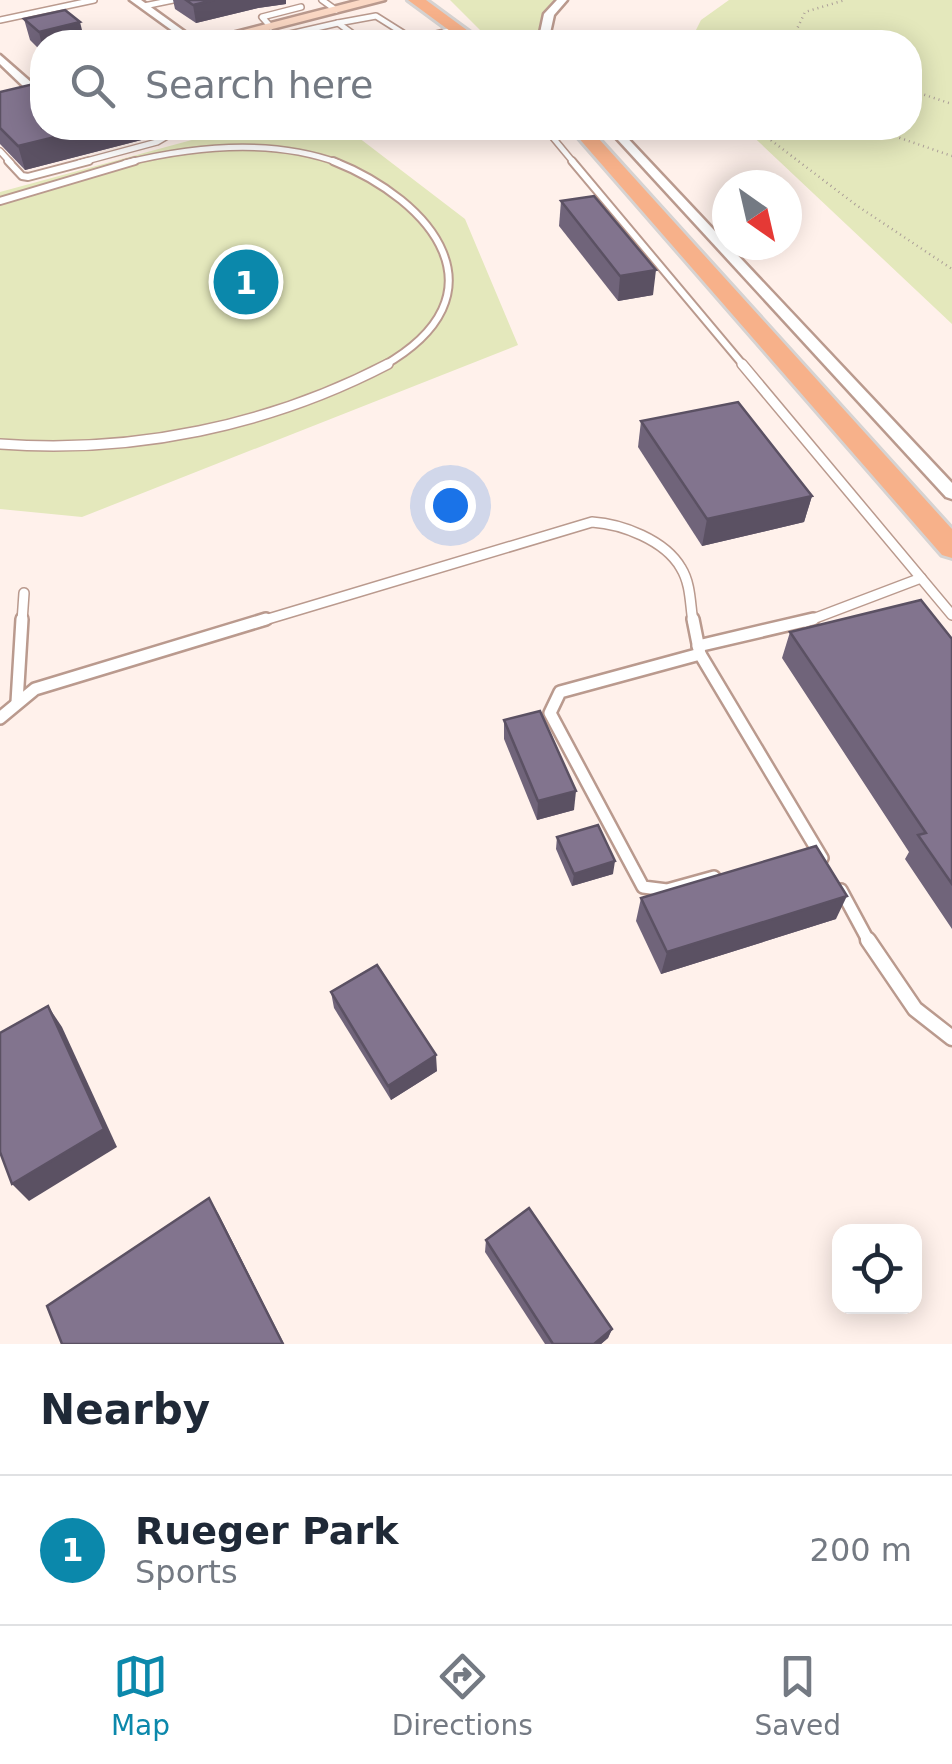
<!DOCTYPE html>
<style>
:root{--surface:#fff;--page:#f6f6f7;--text:#1f2937;--muted:#747a83;--line:#e0e1e3;--accent:#0b88ab}
body{margin:0;font-family:"DejaVu Sans",sans-serif;background:var(--page);color:var(--text)}
.controls{position:absolute;right:30px;bottom:30px;display:grid;overflow:hidden;border-radius:20px;box-shadow:0 5px 25px #0003}
.controls button{width:90px;height:90px;display:grid;place-items:center;padding:0;border:0;border-bottom:2px solid var(--line);background:var(--surface);color:var(--text);font:50px sans-serif}
.compass{position:absolute;left:712px;top:170px;width:90px;height:90px;border-radius:50%;background:var(--surface);box-shadow:0 5px 25px #0003;rotate:146deg}
.you{position:absolute;left:450px;top:505px;width:35px;height:35px;margin:-25px;border:8px solid #fff;border-radius:50%;background:#1a73e8;box-shadow:0 0 0 15px #1a73e833}
.badge{display:grid;place-items:center;width:65px;height:65px;border-radius:50%;background:var(--accent);color:#fff;font-size:32px;font-weight:700}
.pin{position:absolute;translate:-50% -50%;border:5px solid #fff;box-shadow:0 2px 10px #0006}
.list{margin:0;padding:0;list-style:none}
h2{display:flex;justify-content:space-between;align-items:center;height:130px;margin:0;padding:0 40px;font-size:42px}
h2 small{font-size:32px;font-weight:400;color:var(--muted)}
.list li{display:grid;grid-template-columns:65px 1fr auto;gap:30px;align-items:center;box-sizing:border-box;height:150px;padding:0 40px;border-top:2px solid var(--line)}
.list b{display:block;font-size:38px;white-space:nowrap}
.list p{margin:0;font-size:32px;white-space:nowrap;color:var(--muted)}
.list em{font-size:32px;font-style:normal;color:var(--muted)}
.icon{flex:none;width:55px;height:55px;fill:none;stroke:currentColor;stroke-width:2;stroke-linecap:round;stroke-linejoin:round}
.map{position:relative;flex:none;width:952px;height:1344px;overflow:hidden}
.search{position:absolute;background:var(--surface);box-shadow:0 5px 25px #0003;left:30px;right:30px;top:30px;height:110px;display:flex;align-items:center;gap:25px;box-sizing:border-box;padding:0 35px;border-radius:40px;color:var(--muted);font-size:38px}
.sheet{height:280px;background:var(--surface)}
nav{display:flex;justify-content:space-around;align-items:center;box-sizing:border-box;height:140px;border-top:2px solid var(--line);background:var(--surface);font-size:28px;color:var(--muted)}
nav a{display:grid;justify-items:center;gap:5px}
nav .on{color:var(--accent)}
.map>svg:first-child{display:block}
.green{fill:#e4e8bc}
.lines{fill:none;stroke-linecap:round;stroke-linejoin:round}
.lane-far4-casing{stroke:#ba9a8e;stroke-width:8}
.lane-far3-casing{stroke:#ba9a8e;stroke-width:10}
.lane-far2-casing{stroke:#ba9a8e;stroke-width:12}
.lane-far1-casing{stroke:#ba9a8e;stroke-width:16}
.lane-casing{stroke:#ba9a8e;stroke-width:19}
.street-casing{stroke:#ba9a8e;stroke-width:5}
.secondary-casing{stroke:#ba9a8e;stroke-width:5}
.primary-casing{stroke:#d6d3d2;stroke-width:6}
.path{stroke:#ab9e98;stroke-width:2.5;stroke-dasharray:1 4;stroke-linecap:butt}
.lane-far4{stroke:#fff;stroke-width:5}
.lane-far3{stroke:#fff;stroke-width:6}
.lane-far2{stroke:#fff;stroke-width:9}
.lane-far1{stroke:#fff;stroke-width:11}
.lane{stroke:#fff;stroke-width:14}
.street{fill:#fff;fill-rule:evenodd}
.secondary{fill:#fbd8c4;fill-rule:evenodd}
.primary{fill:#f7b18a;fill-rule:evenodd}
.wall{fill:#70647a}
.shaded-wall{fill:#5b5163}
.building{fill:#82748e;stroke:#5b5163;stroke-width:2.5}
</style>
<div class="map">
<svg width="952" height="1344" viewBox="0 0 952 1344">
<rect width="100%" height="100%" fill="#fff1eb"/>
<g class="green">
<polygon points="450,0 565,0 552,10 544,42 492,42"/>
<polygon points="729,0 952,0 952,324 744,128 910,128 910,42 690,42 701,20"/>
<polygon points="236,128 359,128 350,131 465,219 518,345 82,517 0,509 0,192"/>
</g>
<g class="lines">
<defs>
<g id="lane-far4">
<polyline points="322,0 336,10"/>
<polyline points="144,6 173,0"/>
<polyline points="0,20 94,0"/>
<polyline points="338,23 376,16 403,33 366,42"/>
<polyline points="271,27 262,17 301,7"/>
<polyline points="255,42 338,23 364,42"/>
<polyline points="300,42 323,37"/>
<polyline points="403,42 457,29"/>
<polyline points="169,128 174,132 191,128"/>
<polyline points="217,128 224,132 242,128"/>
<polyline points="545,128 574,163"/>
<polyline points="0,151 11,163"/>
<polyline points="79,163 157,142 174,132"/>
<path d="M125,163C194,146 271,138 339,163"/>
</g>
<g id="lane-far3">
<polyline points="8,161 22,176 28,177 89,161"/>
<path d="M333,161C434,201 508,295 383,366"/>
<polyline points="572,161 744,366"/>
<polyline points="0,201 135,161"/>
</g>
<g id="lane-far2">
<polyline points="742,364 952,615"/>
<path d="M0,444C133,454 269,426 388,364"/>
<polyline points="22,622 24,593"/>
<path d="M258,622L592,522C622,524 665,540 681,568C691,584 690,604 693,622"/>
<polyline points="805,622 921,578"/>
</g>
<g id="lane-far1">
<polyline points="693,619 700,654 822,858"/>
<polyline points="698,646 813,619"/>
<polyline points="700,654 560,692 550,713 643,887 667,890 714,877"/>
<polyline points="17,702 22,619"/>
<polyline points="0,718 35,689 266,619"/>
<polyline points="841,890 869,942"/>
</g>
<polyline id="lane" points="868,940 915,1009 952,1038"/>
<g id="street">
<polygon points="130,0 141,0 199,42 188,42"/>
<polygon points="557,0 567,0 554,15 548,42 538,42 544,14"/>
<polygon points="0,55 32,83 32,87 24,87 0,64"/>
<polygon points="607,128 618,128 952,483 952,499 946,497"/>
</g>
<polygon id="secondary" points="360,0 385,0 222,42 197,42"/>
<g id="primary">
<polygon points="408,0 426,0 483,42 465,42"/>
<polygon points="570,128 589,128 952,529 952,558 942,555"/>
</g>
</defs>
<use href="#lane-far4" class="lane-far4-casing"/>
<use href="#lane-far3" class="lane-far3-casing"/>
<use href="#lane-far2" class="lane-far2-casing"/>
<use href="#lane-far1" class="lane-far1-casing"/>
<use href="#lane" class="lane-casing"/>
<use href="#street" class="street-casing"/>
<use href="#secondary" class="secondary-casing"/>
<use href="#primary" class="primary-casing"/>
<g class="path">
<polyline points="796,42 796,31 805,12 845,0"/>
<polyline points="910,90 952,104"/>
<polyline points="755,128 856,205 952,269"/>
<polyline points="871,128 952,156"/>
</g>
<use href="#lane-far4" class="lane-far4"/>
<use href="#lane-far3" class="lane-far3"/>
<use href="#lane-far2" class="lane-far2"/>
<use href="#lane-far1" class="lane-far1"/>
<use href="#lane" class="lane"/>
<use href="#street" class="street"/>
<use href="#secondary" class="secondary"/>
<use href="#primary" class="primary"/>
</g>
<g class="wall">
<polygon points="173,0 286,0 286,4 258,8 196,23 175,9"/>
<polygon points="24,19 85,42 42,42 42,52 30,40"/>
<polygon points="0,92 153,137 25,170 0,144"/>
<polygon points="561,201 653,295 618,301 559,226"/>
<polygon points="641,421 812,496 804,522 702,546 638,447"/>
<polygon points="790,632 952,639 952,929 905,859 909,852 782,658"/>
<polygon points="504,720 574,810 537,820 504,739"/>
<polygon points="557,837 613,874 572,886 556,849"/>
<polygon points="641,898 836,919 661,974 636,921"/>
<polygon points="331,992 437,1071 391,1100 334,1008"/>
<polygon points="486,1240 612,1329 608,1338 601,1344 545,1344 485,1252"/>
</g>
<g class="shaded-wall">
<polygon points="214,0 286,0 286,4 258,8 196,23 193,5"/>
<polygon points="80,22 85,42 42,42 42,46 39,32"/>
<polygon points="92,128 151,128 153,137 25,170 18,146"/>
<polygon points="656,270 653,295 618,301 620,276"/>
<polygon points="812,496 804,522 702,546 707,519"/>
<polygon points="576,791 574,810 537,820 538,801"/>
<polygon points="615,861 613,874 572,886 574,874"/>
<polygon points="847,896 836,919 661,974 667,952"/>
<polygon points="48,1006 62,1027 117,1147 29,1201 12,1184"/>
<polygon points="436,1055 437,1071 391,1100 388,1086"/>
<polygon points="209,1198 219,1215 284,1344 283,1344"/>
<polygon points="612,1329 608,1338 601,1344 594,1344"/>
</g>
<g class="building">
<polygon points="186,0 214,0 193,5"/>
<polygon points="65,10 80,22 39,32 24,19"/>
<polygon points="430,32 448,42 388,42"/>
<polygon points="42,82 42,128 92,128 18,146 0,128 0,92"/>
<polygon points="594,196 656,270 620,276 561,201"/>
<polygon points="738,402 812,496 707,519 641,421"/>
<polygon points="921,600 952,639 952,884 918,835 926,833 790,632"/>
<polygon points="540,711 576,791 538,801 504,720"/>
<polygon points="598,825 615,861 574,874 557,837"/>
<polygon points="816,846 847,896 667,952 641,898"/>
<polygon points="377,965 436,1055 388,1086 331,992"/>
<polygon points="48,1006 104,1129 12,1184 0,1152 0,1033"/>
<polygon points="209,1198 283,1344 62,1344 47,1306"/>
<polygon points="529,1208 612,1329 594,1344 553,1344 486,1240"/>
</g>
</svg>
<div class="controls">
<button><svg class="icon" aria-label="locate" viewBox="0 0 24 24"><circle cx="12" cy="12" r="6"/><path d="M12 2v4M12 18v4M2 12h4M18 12h4"/></svg></button>
</div>
<svg class="compass" viewBox="-18 -18 36 36"><path d="M0-13l5 13h-10z" fill="#e53935"/><path d="M0 13l5-13h-10z" fill="#747a83"/></svg>
<div class="you"></div>
<div class="pin badge" style="left:246px;top:282px">1</div>
<div class="search"><svg class="icon" aria-label="search" viewBox="0 0 24 24"><circle cx="10" cy="10" r="6"/><path d="M15 15l6 6"/></svg>Search here</div>
</div>
<section class="sheet">
<h2>Nearby<small></small></h2>
<ul class="list">
<li><span class="badge">1</span><div><b>Rueger Park</b><p>Sports</p></div><em>200 m</em></li>
</ul>
</section>
<nav>
<a class="on"><svg class="icon" aria-label="map" viewBox="0 0 24 24"><path d="M3 6l6-2 6 2 6-2v14l-6 2-6-2-6 2zM9 4v14M15 6v14"/></svg>Map</a>
<a><svg class="icon" aria-label="directions" viewBox="0 0 24 24"><path d="M12 3l9 9-9 9-9-9zM9 14v-3h6M13 9l2 2-2 2"/></svg>Directions</a>
<a><svg class="icon" aria-label="saved" viewBox="0 0 24 24"><path d="M7 4h10v16l-5-4-5 4z"/></svg>Saved</a>
</nav>
